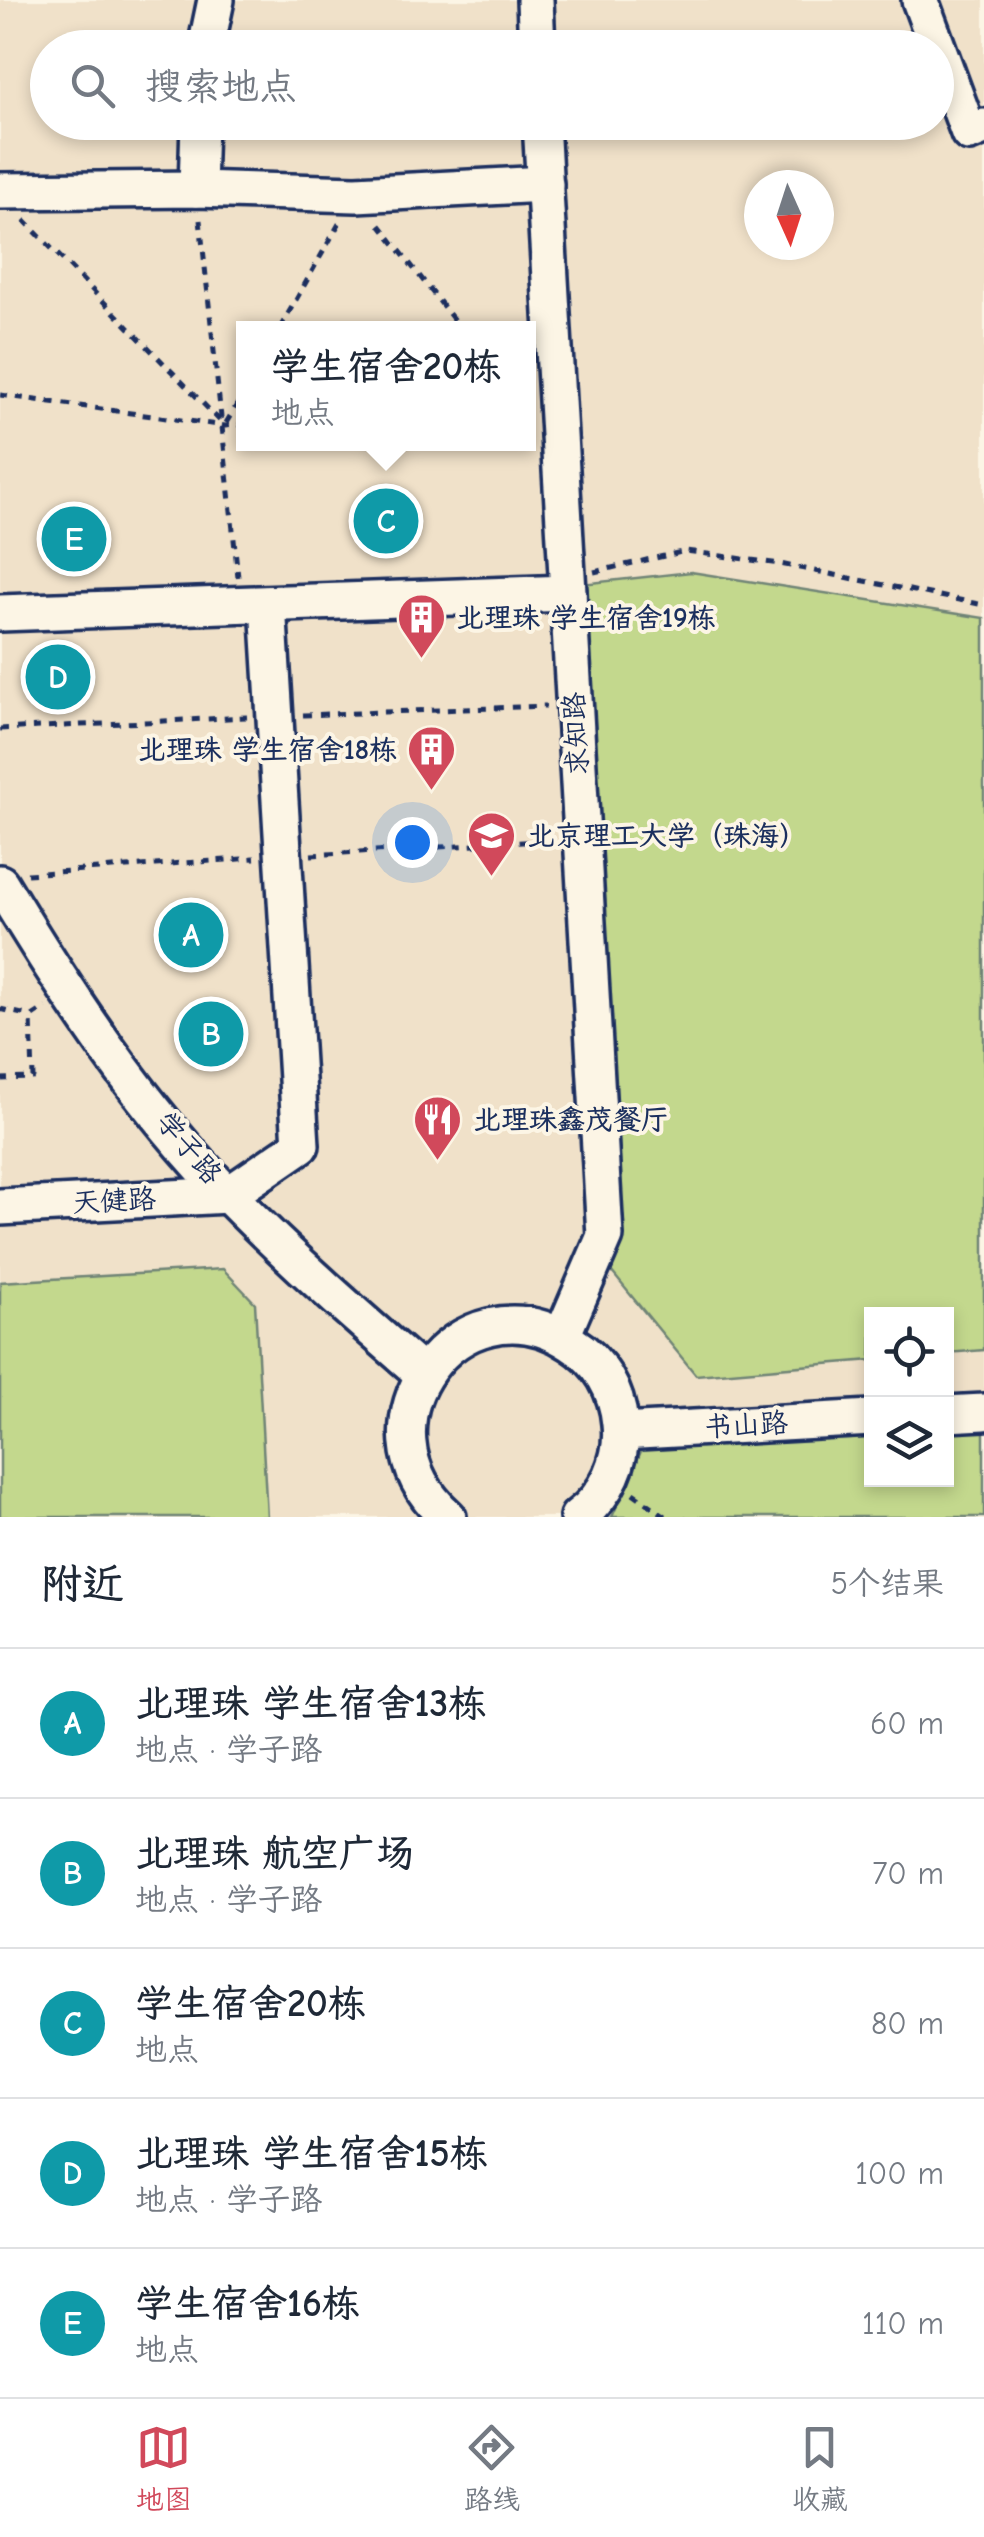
<!DOCTYPE html>
<html lang="zh">
<meta charset="utf-8">
<style>
:root{--surface:#fff;--page:#f2f2f3;--text:#1f2937;--muted:#747a83;--line:#e0e1e3;--accent:#d1495b}
body{margin:0;font-family:"Comic Neue","LXGW WenKai TC",sans-serif;background:var(--page);color:var(--text)}
.controls{position:absolute;right:30px;bottom:30px;display:grid;overflow:hidden;border-radius:0px;box-shadow:0 5px 15px #0003}
.controls button{width:90px;height:90px;display:grid;place-items:center;padding:0;border:0;border-bottom:2px solid var(--line);background:var(--surface);color:var(--text);font:50px sans-serif}
.compass{position:absolute;left:744px;top:170px;width:90px;height:90px;border-radius:50%;background:var(--surface);box-shadow:0 5px 15px #0003;rotate:177deg}
.you{position:absolute;left:412px;top:842px;width:35px;height:35px;margin:-25px;border:8px solid #fff;border-radius:50%;background:#1a73e8;box-shadow:0 0 0 15px #1a73e833}
.badge{display:grid;place-items:center;width:65px;height:65px;border-radius:50%;background:var(--accent);color:#fff;font-size:32px;font-weight:700}
.pin{position:absolute;translate:-50% -50%;border:5px solid #fff;box-shadow:0 2px 10px #0006}
.popup{position:absolute;left:236px;top:321px;width:300px;height:130px;box-sizing:border-box;display:grid;place-content:center;border-radius:0px;background:var(--surface);filter:drop-shadow(0 2px 8px #0005);font-size:32px;white-space:nowrap;color:var(--muted)}
.popup b{font-size:38px;color:var(--text)}
.popup::after{content:'';position:absolute;left:50%;top:100%;margin-left:-20px;border:20px solid transparent;border-top-color:var(--surface)}
.list{margin:0;padding:0;list-style:none}
h2{display:flex;justify-content:space-between;align-items:center;height:130px;margin:0;padding:0 40px;font-size:42px}
h2 small{font-size:32px;font-weight:400;color:var(--muted)}
.list li{display:grid;grid-template-columns:65px 1fr auto;gap:30px;align-items:center;box-sizing:border-box;height:150px;padding:0 40px;border-top:2px solid var(--line)}
.list b{display:block;font-size:38px;white-space:nowrap}
.list p{margin:0;font-size:32px;white-space:nowrap;color:var(--muted)}
.list em{font-size:32px;font-style:normal;color:var(--muted)}
.icon{flex:none;width:55px;height:55px;fill:none;stroke:currentColor;stroke-width:2;stroke-linecap:round;stroke-linejoin:round}
.map{position:relative;flex:none;width:984px;height:1517px;overflow:hidden}
.search{position:absolute;background:var(--surface);box-shadow:0 5px 15px #0003;left:30px;right:30px;top:30px;height:110px;display:flex;align-items:center;gap:25px;box-sizing:border-box;padding:0 35px;border-radius:55px;color:var(--muted);font-size:38px}
.sheet{height:880px;background:var(--surface)}
nav{display:flex;justify-content:space-around;align-items:center;box-sizing:border-box;height:140px;border-top:2px solid var(--line);background:var(--surface);font-size:28px;color:var(--muted)}
nav a{display:grid;justify-items:center;gap:5px}
nav .on{color:var(--accent)}
.map>svg:first-child{display:block}
.built{fill:#f0e1c9;fill-rule:evenodd}
.green{fill:#c3d88d;stroke:#6f8476;stroke-width:2.5}
.lines{fill:none;stroke-linecap:round;stroke-linejoin:round}
.minor-casing{stroke:#1b2f5e;stroke-width:42}
.path{stroke:#1b2f5e;stroke-width:5;stroke-dasharray:8 8;stroke-linecap:butt}
.minor{stroke:#fcf5e5;stroke-width:35}
.labels{text-anchor:middle;dominant-baseline:central;stroke-width:8;stroke-linejoin:round;paint-order:stroke}
.poi-label{font-size:28px;font-weight:bold;fill:#1b2f5e;stroke:#fcf5e5;text-anchor:start}
.street-label{font-size:28px;fill:#1b2f5e;stroke:#fcf5e5}
</style>
<div class="map">
<svg width="984" height="1517" viewBox="0 0 984 1517">
<rect width="100%" height="100%" fill="#fcf5e5"/>
<filter id="ink" filterUnits="userSpaceOnUse"><feTurbulence type="fractalNoise" baseFrequency=".01" numOctaves="2"/><feDisplacementMap in="SourceGraphic" scale="20" xChannelSelector="R" yChannelSelector="G"/><feConvolveMatrix kernelMatrix="1 2 1 2 8 2 1 2 1" color-interpolation-filters="sRGB"/></filter>
<g filter="url(#ink)">
<path class="built" d="M0,0H984V1517H0ZM48,48H936V122H48ZM759,185H819V245H759ZM244,328H528V444H244ZM872,1314H946V1480H872Z"/>
<g class="green">
<polygon points="691,572 984,618 984,1350 947,1353 946,1314 872,1314 871,1360 696,1375 611,1271 620,1232 581,584"/>
<polygon points="223,1269 255,1303 267,1517 0,1517 0,1282"/>
<polygon points="984,1426 984,1517 612,1517 642,1449 871,1434 872,1480 946,1480 947,1429"/>
</g>
<g class="lines">
<defs>
<g id="minor">
<polyline points="535,0 537,48"/>
<polyline points="920,0 969,133 984,127"/>
<polyline points="206,48 216,0"/>
<polyline points="541,122 605,1236 562,1336"/>
<polyline points="197,189 199,122"/>
<polyline points="0,191 197,189 356,194 545,184"/>
<polyline points="0,613 568,593"/>
<path d="M0,883C66,993 140,1106 231,1198C292,1260 357,1317 423,1374"/>
<polyline points="0,1207 228,1195 301,1145 268,604"/>
<polyline points="946,1414 984,1412"/>
<polyline points="621,1432 872,1418"/>
<path d="M448,1517C344,1426 460,1270 571,1343C600,1361 617,1390 620,1424C624,1459 607,1496 578,1517"/>
</g>
</defs>
<use href="#minor" class="minor-casing"/>
<g class="path">
<polyline points="24,220 223,424"/>
<polyline points="200,220 238,577"/>
<polyline points="380,225 460,328"/>
<polyline points="280,328 340,222"/>
<polyline points="0,395 225,426 244,424"/>
<polyline points="226,423 244,393"/>
<polyline points="594,572 686,551 780,564 984,605"/>
<polyline points="303,715 546,706"/>
<polyline points="0,729 247,717"/>
<polyline points="311,855 554,840"/>
<polyline points="27,874 255,858"/>
<polyline points="0,1009 31,1016"/>
<polyline points="0,1079 33,1078 31,1017 46,1007"/>
<polyline points="633,1493 667,1517"/>
</g>
<use href="#minor" class="minor"/>
</g>
</g>
<defs>
<symbol id="building-pin" viewBox="-11 -11 22 30"><path d="M0 17L-7.5 6A9.5 9.5 0 1 1 7.5 6Z" fill="#d1495b" stroke="#fcf5e5"/><path d="M-4-6H4V6H1V3H-1V6H-4ZM-2.5-4.3h1.7v1.8h-1.7ZM.8-4.3h1.7v1.8H.8ZM-2.5-1h1.7V.8h-1.7ZM.8-1h1.7V.8H.8Z" fill="#fff"/></symbol>
<symbol id="university-pin" viewBox="-11 -11 22 30"><path d="M0 17L-7.5 6A9.5 9.5 0 1 1 7.5 6Z" fill="#d1495b" stroke="#fcf5e5"/><path d="M0-5L7-2L0 1L-7-2ZM-4 1L0 2.5L4 1V4Q0 6-4 4Z" fill="#fff"/></symbol>
<symbol id="restaurant-pin" viewBox="-11 -11 22 30"><path d="M0 17L-7.5 6A9.5 9.5 0 1 1 7.5 6Z" fill="#d1495b" stroke="#fcf5e5"/><path d="M-5-6h1v4h1v-4h1v4h1v-4h1v5L-1.5 .5V6h-2V.5L-5-1ZM5-6V6H3V1.5H1.5Q1.5-4 5-6Z" fill="#fff"/></symbol>
</defs>
<g fill-rule="evenodd">
<use href="#building-pin" x="394" y="590" width="55" height="75"/>
<use href="#building-pin" x="404" y="722" width="55" height="75"/>
<use href="#university-pin" x="464" y="808" width="55" height="75"/>
<use href="#restaurant-pin" x="410" y="1092" width="55" height="75"/>
</g>
<g class="labels">
<g class="poi-label">
<text x="456" y="618">北理珠 学生宿舍19栋</text>
<text x="397" y="750" text-anchor="end">北理珠 学生宿舍18栋</text>
<text x="527" y="836">北京理工大学（珠海）</text>
<text x="473" y="1120">北理珠鑫茂餐厅</text>
</g>
<g class="street-label">
<text transform="translate(576 734) rotate(-93)">求知路</text>
<text transform="translate(189 1148) rotate(50)">学子路</text>
<text transform="translate(114 1201) rotate(-3)">天健路</text>
<text transform="translate(746 1425) rotate(-3)">书山路</text>
</g>
</g>
</svg>
<div class="controls">
<button><svg class="icon" aria-label="locate" viewBox="0 0 24 24"><circle cx="12" cy="12" r="6"/><path d="M12 2v4M12 18v4M2 12h4M18 12h4"/></svg></button>
<button><svg class="icon" aria-label="layers" viewBox="0 0 24 24"><path d="M12 4l9 5-9 5-9-5zM3 14l9 5 9-5"/></svg></button>
</div>
<svg class="compass" viewBox="-18 -18 36 36"><path d="M0-13l5 13h-10z" fill="#e53935"/><path d="M0 13l5-13h-10z" fill="#747a83"/></svg>
<div class="you"></div>
<div class="pin badge" style="left:191px;top:935px;background:#0f9aa8">A</div>
<div class="pin badge" style="left:211px;top:1034px;background:#0f9aa8">B</div>
<div class="pin badge" style="left:386px;top:521px;background:#0f9aa8">C</div>
<div class="popup"><b>学生宿舍20栋</b>地点</div>
<div class="pin badge" style="left:58px;top:677px;background:#0f9aa8">D</div>
<div class="pin badge" style="left:74px;top:539px;background:#0f9aa8">E</div>
<div class="search"><svg class="icon" aria-label="search" viewBox="0 0 24 24"><circle cx="10" cy="10" r="6"/><path d="M15 15l6 6"/></svg>搜索地点</div>
</div>
<section class="sheet">
<h2>附近<small>5个结果</small></h2>
<ul class="list">
<li><span class="badge" style="background:#0f9aa8">A</span><div><b>北理珠 学生宿舍13栋</b><p>地点 · 学子路</p></div><em>60 m</em></li>
<li><span class="badge" style="background:#0f9aa8">B</span><div><b>北理珠 航空广场</b><p>地点 · 学子路</p></div><em>70 m</em></li>
<li><span class="badge" style="background:#0f9aa8">C</span><div><b>学生宿舍20栋</b><p>地点</p></div><em>80 m</em></li>
<li><span class="badge" style="background:#0f9aa8">D</span><div><b>北理珠 学生宿舍15栋</b><p>地点 · 学子路</p></div><em>100 m</em></li>
<li><span class="badge" style="background:#0f9aa8">E</span><div><b>学生宿舍16栋</b><p>地点</p></div><em>110 m</em></li>
</ul>
</section>
<nav>
<a class="on"><svg class="icon" aria-label="map" viewBox="0 0 24 24"><path d="M3 6l6-2 6 2 6-2v14l-6 2-6-2-6 2zM9 4v14M15 6v14"/></svg>地图</a>
<a><svg class="icon" aria-label="directions" viewBox="0 0 24 24"><path d="M12 3l9 9-9 9-9-9zM9 14v-3h6M13 9l2 2-2 2"/></svg>路线</a>
<a><svg class="icon" aria-label="saved" viewBox="0 0 24 24"><path d="M7 4h10v16l-5-4-5 4z"/></svg>收藏</a>
</nav>
